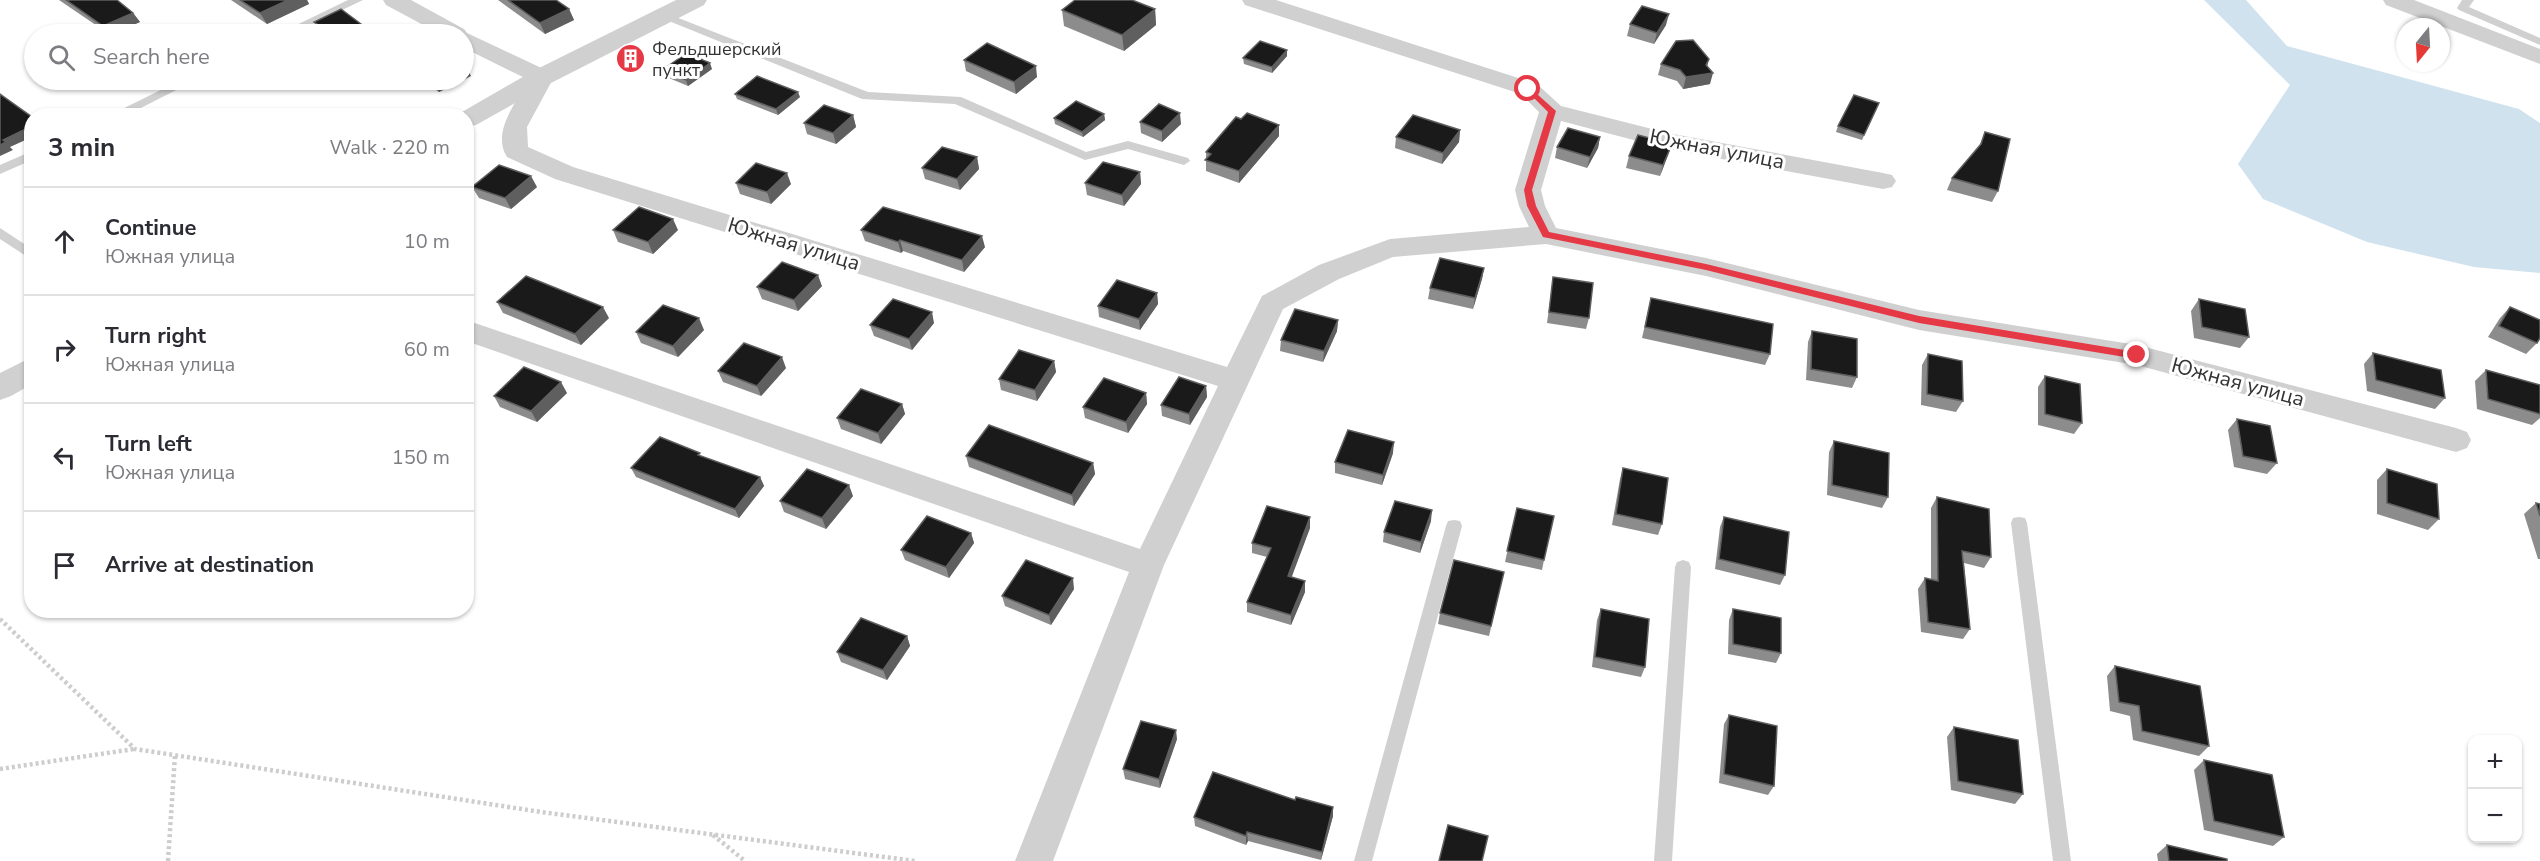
<!DOCTYPE html>
<meta charset="utf-8">
<style>
:root{--surface:#fff;--page:#f7f7f7;--text:#2b2b33;--muted:#7c7c81;--line:#e1e1e2}
body{margin:0;font-family:"Nunito Sans",sans-serif;background:var(--page);color:var(--text)}
.controls{position:absolute;right:18px;bottom:18px;display:grid;overflow:hidden;border-radius:12px;box-shadow:0 2px 4px #0004}
.controls button{width:54px;height:54px;display:grid;place-items:center;padding:0;border:0;border-bottom:2px solid var(--line);background:var(--surface);color:var(--text);font:30px sans-serif}
.compass{position:absolute;left:2396px;top:18px;width:54px;height:54px;border-radius:50%;background:var(--surface);box-shadow:0 2px 4px #0004;rotate:198deg}
.stop{position:absolute;width:18px;height:18px;margin:-14px;border:4px solid #e63946;border-radius:50%;background:#fff}
.stop.end{background:#e63946;border-color:#fff;box-shadow:0 2px 6px #0008}
.list{margin:0;padding:0;list-style:none}
h2{display:flex;justify-content:space-between;align-items:center;height:78px;margin:0;padding:0 24px;font-size:26px}
h2 small{font-size:20px;font-weight:400;color:var(--muted)}
.list li{display:grid;grid-template-columns:39px 1fr auto;gap:18px;align-items:center;box-sizing:border-box;height:108px;padding:0 24px;border-top:2px solid var(--line)}
.list b{display:block;font-size:22px;white-space:nowrap}
.list p{margin:0;font-size:20px;white-space:nowrap;color:var(--muted)}
.list em{font-size:20px;font-style:normal;color:var(--muted)}
.icon{flex:none;width:33px;height:33px;fill:none;stroke:currentColor;stroke-width:2;stroke-linecap:round;stroke-linejoin:round}
.map{position:relative;flex:none;width:2540px;height:861px;overflow:hidden}
.search{position:absolute;background:var(--surface);box-shadow:0 2px 4px #0004;left:24px;top:24px;width:450px;height:66px;display:flex;align-items:center;gap:15px;box-sizing:border-box;padding:0 21px;border-radius:33px;color:var(--muted);font-size:22px}
.panel{position:absolute;background:var(--surface);box-shadow:0 2px 4px #0004;left:24px;top:108px;width:450px;height:510px;border-radius:24px}
.map>svg:first-child{display:block}
.water{fill:#cfe2ee}
.lines{fill:none;stroke-linecap:round;stroke-linejoin:round}
.path{stroke:#cdcdcd;stroke-width:4.5;stroke-dasharray:3 3;stroke-linecap:butt}
.service{fill:#d0d0d0;fill-rule:evenodd}
.minor{fill:#d0d0d0;fill-rule:evenodd}
.tertiary{fill:#d0d0d0;fill-rule:evenodd}
.wall{fill:#8c8c8c}
.shaded-wall{fill:#5f5f5f}
.building{fill:#1a1a1a;stroke:#5f5f5f;stroke-width:1.5}
.route{fill:#e63946}
.labels{text-anchor:middle;dominant-baseline:central;stroke-width:6;stroke-linejoin:round;paint-order:stroke}
.far-poi-label{font-size:18px;fill:#333;stroke:#fff;text-anchor:start}
.street-label{font-size:21px;fill:#333;stroke:#fff}
</style>
<div class="map">
<svg width="2540" height="861" viewBox="0 0 2540 861">
<rect width="100%" height="100%" fill="#fff"/>
<polygon class="water" points="2204,0 2246,0 2287,46 2519,109 2540,123 2540,273 2474,267 2367,242 2263,199 2238,164 2290,85"/>
<g class="lines">
<g class="path">
<polyline points="0,619 135,749 541,812 915,861"/>
<polyline points="0,769 134,749"/>
<polyline points="713,835 745,861"/>
<polyline points="168,861 175,755"/>
</g>
<g class="service">
<polygon points="348,0 363,0 292,34 278,34"/>
<polygon points="2462,0 2474,0 2469,7 2540,38 2540,45 2459,10 2457,8"/>
<polygon points="663,12 868,92 961,97 1086,152 1128,141 1188,158 1190,161 1184,165 1128,149 1085,160 955,104 862,99 659,17 657,15"/>
<polygon points="181,80 196,80 125,116 108,116"/>
<polygon points="32,151 32,160 0,174 0,165"/>
<polygon points="0,228 32,249 32,260 0,239"/>
<polygon points="2019,517 2025,518 2027,523 2071,861 2053,861 2011,523 2013,518"/>
<polygon points="1454,520 1460,521 1462,526 1372,861 1354,861 1446,526 1448,521"/>
<polygon points="1683,560 1689,562 1691,567 1672,861 1654,861 1675,567 1677,562"/>
</g>
<g class="minor">
<path d="M383,0H411L464,29L467,33L550,72L554,77L527,127L528,147L573,167L1227,367L1262,296L1319,265L1390,239L1529,227L1519,206L1515,190L1539,112L1521,94L1245,5L1242,0H1276L1537,84L1561,106L1668,133L1883,173L1892,175L1896,181L1892,187L1883,189L1668,149L1561,121L1541,190L1545,206L1556,228L1706,258L1919,310L2137,345L2456,428L2467,432L2471,440L2467,448L2456,452L2137,365L1919,330L1706,276L1546,244L1393,257L1339,279L1283,309L1164,565L1053,861H1015L1129,572L466,341V320L1140,549L1218,386L555,179L507,157C491,132 517,101 529,80L464,48V34H440L386,5Z"/>
<polygon points="2383,0 2414,0 2540,49 2540,64 2386,5"/>
</g>
<g class="tertiary">
<polygon points="676,0 707,0 704,5 551,83 476,125 466,127 466,116 455,116 533,71"/>
<polygon points="32,357 32,384 11,396 0,400 0,373"/>
</g>
</g>
<g class="wall">
<polygon points="59,0 117,0 133,13 140,22 112,34 109,34"/>
<polygon points="231,0 307,0 309,4 267,24"/>
<polygon points="498,0 556,0 569,9 574,20 545,34"/>
<polygon points="1155,9 1156,25 1124,51 1064,26 1062,10"/>
<polygon points="314,22 361,24 364,29 353,34 327,34 317,28"/>
<polygon points="1630,24 1666,25 1654,44 1627,36"/>
<polygon points="1287,56 1272,73 1244,64 1243,58"/>
<polygon points="964,60 1037,77 1016,94 966,71"/>
<polygon points="1661,64 1707,67 1710,84 1683,89 1677,81 1658,75"/>
<polygon points="712,69 688,86 664,76 662,70"/>
<polygon points="471,76 439,92 421,80 464,80"/>
<polygon points="735,94 800,97 778,115 737,99"/>
<polygon points="1879,103 1862,140 1836,132 1838,126"/>
<polygon points="1104,114 1105,120 1083,137 1055,124 1054,118"/>
<polygon points="853,115 856,127 836,144 807,134 804,123"/>
<polygon points="1140,122 1181,124 1162,142 1141,133"/>
<polygon points="1460,130 1459,142 1442,164 1395,148 1396,137"/>
<polygon points="1985,132 1998,191 1992,202 1947,190 1952,178 1979,147"/>
<polygon points="1279,136 1239,183 1206,171 1206,152"/>
<polygon points="1600,137 1598,148 1587,168 1555,158 1557,147"/>
<polygon points="1672,144 1668,155 1660,176 1626,168 1629,156"/>
<polygon points="977,157 979,169 960,190 925,179 922,168"/>
<polygon points="1140,172 1141,184 1124,206 1087,195 1085,183"/>
<polygon points="736,183 791,184 771,204 740,194"/>
<polygon points="472,187 537,187 511,209 479,198"/>
<polygon points="613,230 678,230 653,254 618,242"/>
<polygon points="861,230 985,247 964,272 903,251 901,253 865,241"/>
<polygon points="1484,268 1482,279 1473,309 1428,299 1430,288"/>
<polygon points="1553,277 1589,318 1586,329 1547,323"/>
<polygon points="822,286 798,311 762,299 757,287"/>
<polygon points="1157,293 1158,304 1140,330 1099,317 1098,306"/>
<polygon points="1651,298 1770,354 1765,365 1642,338"/>
<polygon points="2199,299 2249,337 2240,348 2194,338 2191,311"/>
<polygon points="497,302 609,318 581,345 503,313"/>
<polygon points="2510,307 2537,343 2526,354 2488,337 2500,318"/>
<polygon points="1338,320 1337,331 1323,362 1280,351 1281,340"/>
<polygon points="934,323 912,350 874,336 870,325"/>
<polygon points="704,330 678,357 641,343 636,332"/>
<polygon points="1812,331 1857,377 1852,388 1806,380 1808,342"/>
<polygon points="2373,353 2445,398 2435,409 2367,391 2364,364"/>
<polygon points="1928,354 1963,401 1956,412 1921,405 1922,365"/>
<polygon points="1054,361 1056,372 1037,401 1001,390 999,379"/>
<polygon points="786,368 761,396 723,382 718,371"/>
<polygon points="2486,370 2540,385 2540,418 2532,425 2477,409 2475,381"/>
<polygon points="2045,376 2082,423 2074,434 2038,425 2038,387"/>
<polygon points="1206,386 1207,397 1190,425 1162,416 1161,405"/>
<polygon points="567,393 537,422 500,407 494,396"/>
<polygon points="1146,393 1147,404 1128,433 1085,418 1083,407"/>
<polygon points="902,404 905,414 881,444 841,429 837,418"/>
<polygon points="2237,419 2277,463 2267,474 2234,467 2228,430"/>
<polygon points="1834,441 1888,497 1882,508 1827,495 1829,452"/>
<polygon points="1393,453 1382,485 1335,473 1335,462"/>
<polygon points="966,456 1093,463 1095,474 1074,506 969,467"/>
<polygon points="702,457 760,477 764,486 739,518 636,477 631,468"/>
<polygon points="1623,468 1662,524 1658,535 1612,525 1620,479"/>
<polygon points="2387,469 2439,519 2428,530 2377,514 2377,480"/>
<polygon points="853,496 826,529 784,512 780,501"/>
<polygon points="1937,497 1991,557 1984,568 1964,563 1970,629 1963,639 1921,632 1918,589 1925,578 1931,580 1931,508"/>
<polygon points="2536,503 2540,504 2540,559 2538,559 2524,514"/>
<polygon points="1517,508 1544,560 1542,570 1505,562"/>
<polygon points="1724,517 1785,575 1780,585 1715,569 1720,527"/>
<polygon points="1431,521 1420,553 1383,542 1384,532"/>
<polygon points="1310,528 1291,577 1305,581 1305,592 1291,625 1247,612 1247,602 1267,557 1252,553 1252,543"/>
<polygon points="971,533 974,543 949,578 905,560 901,550"/>
<polygon points="1504,572 1489,636 1438,624 1440,613"/>
<polygon points="1074,589 1051,625 1005,606 1002,596"/>
<polygon points="1601,609 1645,667 1641,677 1592,667 1597,620"/>
<polygon points="1733,609 1781,653 1776,663 1728,654 1729,620"/>
<polygon points="907,636 910,646 887,680 841,662 837,652"/>
<polygon points="2115,666 2209,746 2199,756 2133,740 2130,716 2110,711 2107,676"/>
<polygon points="1729,715 1774,786 1768,795 1719,783 1724,724"/>
<polygon points="1954,727 2023,794 2015,804 1951,790 1947,737"/>
<polygon points="1177,739 1160,788 1125,779 1123,769"/>
<polygon points="2204,760 2284,837 2273,846 2204,830 2194,770"/>
<polygon points="1295,800 1333,807 1333,816 1321,860 1248,841 1246,845 1195,826 1194,817"/>
<polygon points="2167,845 2227,861 2158,861 2157,854"/>
</g>
<g class="shaded-wall">
<polygon points="288,0 307,0 309,4 267,24 260,13"/>
<polygon points="569,9 574,20 545,34 540,23"/>
<polygon points="1155,9 1156,25 1124,51 1122,35"/>
<polygon points="133,13 140,22 112,34 110,34 103,26"/>
<polygon points="1669,14 1666,25 1654,44 1657,33"/>
<polygon points="361,24 364,29 353,34 338,34"/>
<polygon points="1287,50 1287,56 1272,73 1272,67"/>
<polygon points="1709,59 1706,71 1713,73 1710,84 1683,89 1686,77 1706,65"/>
<polygon points="710,63 712,69 688,86 686,80"/>
<polygon points="465,65 471,76 439,92 433,81 436,80 464,80 464,66"/>
<polygon points="1036,66 1037,77 1016,94 1014,82"/>
<polygon points="798,92 800,97 778,115 776,109"/>
<polygon points="1180,113 1181,124 1162,142 1162,131"/>
<polygon points="1104,114 1105,120 1083,137 1082,132"/>
<polygon points="853,115 856,127 836,144 833,133"/>
<polygon points="1279,125 1279,136 1239,183 1239,171"/>
<polygon points="32,126 32,137 10,147 13,150 0,156 0,145 3,140"/>
<polygon points="1460,130 1459,142 1442,164 1443,153"/>
<polygon points="1600,137 1598,148 1587,168 1590,157"/>
<polygon points="1672,144 1668,155 1660,176 1663,165"/>
<polygon points="977,157 979,169 960,190 957,179"/>
<polygon points="1140,172 1141,184 1124,206 1122,195"/>
<polygon points="787,173 791,184 771,204 767,192"/>
<polygon points="531,176 537,187 511,209 505,198"/>
<polygon points="673,219 678,230 653,254 648,242"/>
<polygon points="982,236 985,247 964,272 962,260"/>
<polygon points="900,240 903,251 901,253 898,242"/>
<polygon points="1484,268 1482,279 1473,309 1475,298"/>
<polygon points="818,275 822,286 798,311 794,300"/>
<polygon points="1157,293 1158,304 1140,330 1139,319"/>
<polygon points="603,307 609,318 581,345 575,334"/>
<polygon points="932,312 934,323 912,350 909,339"/>
<polygon points="699,318 704,330 678,357 673,346"/>
<polygon points="1338,320 1337,331 1323,362 1324,351"/>
<polygon points="782,357 786,368 761,396 757,386"/>
<polygon points="1054,361 1056,372 1037,401 1035,390"/>
<polygon points="561,382 567,393 537,422 531,411"/>
<polygon points="1206,386 1207,397 1190,425 1189,414"/>
<polygon points="1146,393 1147,404 1128,433 1126,422"/>
<polygon points="902,404 905,414 881,444 878,433"/>
<polygon points="1394,442 1393,453 1382,485 1383,475"/>
<polygon points="1093,463 1095,474 1074,506 1072,495"/>
<polygon points="760,477 764,486 739,518 735,509"/>
<polygon points="849,485 853,496 826,529 822,518"/>
<polygon points="1432,510 1431,521 1420,553 1421,542"/>
<polygon points="1310,517 1310,528 1288,587 1288,576"/>
<polygon points="971,533 974,543 949,578 946,567"/>
<polygon points="1073,578 1074,589 1051,625 1049,615"/>
<polygon points="1305,581 1305,592 1291,625 1291,615"/>
<polygon points="907,636 910,646 887,680 883,670"/>
<polygon points="1176,730 1177,739 1160,788 1159,779"/>
<polygon points="1333,807 1333,816 1321,860 1322,852"/>
<polygon points="1247,832 1248,841 1246,845 1246,836"/>
</g>
<g class="building">
<polygon points="66,0 117,0 133,13 103,26"/>
<polygon points="240,0 288,0 260,13"/>
<polygon points="508,0 556,0 569,9 540,23"/>
<polygon points="1075,0 1132,0 1155,9 1122,35 1062,10"/>
<polygon points="1642,6 1669,14 1657,33 1630,24"/>
<polygon points="341,9 361,24 338,34 332,34 314,22"/>
<polygon points="411,27 421,34 397,34"/>
<polygon points="1693,40 1709,59 1706,65 1713,73 1686,77 1680,70 1661,64 1676,41"/>
<polygon points="1260,41 1287,50 1272,67 1243,58"/>
<polygon points="987,43 1036,66 1014,82 964,60"/>
<polygon points="687,53 710,63 686,80 662,70"/>
<polygon points="757,76 798,92 776,109 735,94"/>
<polygon points="0,94 32,117 32,126 3,140 6,142 0,145"/>
<polygon points="1854,95 1879,103 1864,135 1838,126"/>
<polygon points="1076,101 1104,114 1082,132 1054,118"/>
<polygon points="1159,104 1180,113 1162,131 1140,122"/>
<polygon points="824,105 853,115 833,133 804,123"/>
<polygon points="1247,113 1279,125 1239,171 1205,160 1211,154 1206,152 1236,117 1241,119"/>
<polygon points="1413,115 1460,130 1443,153 1396,137"/>
<polygon points="1568,128 1600,137 1590,157 1557,147"/>
<polygon points="1985,132 2010,139 1998,191 1952,178 1981,144"/>
<polygon points="1638,135 1672,144 1663,165 1629,156"/>
<polygon points="942,147 977,157 957,179 922,168"/>
<polygon points="1103,162 1140,172 1122,195 1085,183"/>
<polygon points="756,163 787,173 767,192 736,183"/>
<polygon points="499,165 531,176 505,198 472,187"/>
<polygon points="639,207 673,219 648,242 613,230"/>
<polygon points="883,207 982,236 962,260 900,240 898,242 861,230"/>
<polygon points="1440,258 1484,268 1475,298 1430,288"/>
<polygon points="782,262 818,275 794,300 757,287"/>
<polygon points="526,276 603,307 575,334 497,302"/>
<polygon points="1553,277 1593,283 1589,318 1549,312"/>
<polygon points="1117,280 1157,293 1139,319 1098,306"/>
<polygon points="1651,298 1773,324 1770,354 1645,327"/>
<polygon points="893,299 932,312 909,339 870,325"/>
<polygon points="2199,299 2245,309 2249,337 2202,327"/>
<polygon points="663,305 699,318 673,346 636,332"/>
<polygon points="2510,307 2540,320 2540,338 2537,343 2499,326"/>
<polygon points="1295,309 1338,320 1324,351 1281,340"/>
<polygon points="1812,331 1857,339 1857,377 1811,369"/>
<polygon points="744,343 782,357 757,386 718,371"/>
<polygon points="1019,350 1054,361 1035,390 999,379"/>
<polygon points="2373,353 2441,370 2445,398 2376,380"/>
<polygon points="1928,354 1962,361 1963,401 1927,394"/>
<polygon points="524,367 561,382 531,411 494,396"/>
<polygon points="2486,370 2540,385 2540,414 2488,399"/>
<polygon points="2045,376 2080,384 2082,423 2045,414"/>
<polygon points="1179,377 1206,386 1189,414 1161,405"/>
<polygon points="1104,378 1146,393 1126,422 1083,407"/>
<polygon points="861,389 902,404 878,433 837,418"/>
<polygon points="2237,419 2270,426 2277,463 2243,456"/>
<polygon points="989,425 1093,463 1072,495 966,456"/>
<polygon points="1348,430 1394,442 1383,475 1335,462"/>
<polygon points="660,437 700,453 698,455 760,477 735,509 631,468"/>
<polygon points="1834,441 1889,453 1888,497 1832,485"/>
<polygon points="1623,468 1668,478 1662,524 1616,514"/>
<polygon points="807,469 849,485 822,518 780,501"/>
<polygon points="2387,469 2437,484 2439,519 2387,503"/>
<polygon points="1937,497 1989,509 1991,557 1962,551 1970,629 1928,622 1925,578 1938,581"/>
<polygon points="1395,501 1432,510 1421,542 1384,532"/>
<polygon points="2536,503 2540,504 2540,516"/>
<polygon points="1267,506 1310,517 1288,576 1305,581 1291,615 1247,602 1271,548 1252,543"/>
<polygon points="1517,508 1554,516 1544,560 1507,551"/>
<polygon points="927,516 971,533 946,567 901,550"/>
<polygon points="1724,517 1789,532 1785,575 1719,559"/>
<polygon points="1026,560 1073,578 1049,615 1002,596"/>
<polygon points="1454,560 1504,572 1491,626 1440,613"/>
<polygon points="1601,609 1649,619 1645,667 1595,657"/>
<polygon points="1733,609 1781,618 1781,653 1733,644"/>
<polygon points="861,618 907,636 883,670 837,652"/>
<polygon points="2115,666 2200,686 2209,746 2142,731 2139,706 2119,702"/>
<polygon points="1729,715 1777,726 1774,786 1724,774"/>
<polygon points="1141,721 1176,730 1159,779 1123,769"/>
<polygon points="1954,727 2018,740 2023,794 1958,781"/>
<polygon points="2204,760 2272,775 2284,837 2214,821"/>
<polygon points="1213,772 1295,800 1296,797 1333,807 1322,852 1247,832 1246,836 1194,817"/>
<polygon points="1448,825 1488,836 1482,861 1439,861"/>
<polygon points="2167,845 2227,859 2227,861 2169,861"/>
</g>
<polygon class="route" points="1528,86 1556,111 1532,190 1536,206 1549,232 1706,264 1919,316 2137,352 2142,355 2137,359 1919,323 1706,270 1543,237 1527,206 1524,190 1548,112 1525,89"/>
<defs>
<symbol id="building-disc" viewBox="-11 -11 22 22"><circle r="9.5" fill="#e63946" stroke="#fff"/><path d="M-4-6H4V6H1V3H-1V6H-4ZM-2.5-4.3h1.7v1.8h-1.7ZM.8-4.3h1.7v1.8H.8ZM-2.5-1h1.7V.8h-1.7ZM.8-1h1.7V.8H.8Z" fill="#fff"/></symbol>
</defs>
<g fill-rule="evenodd">
<use href="#building-disc" x="614" y="42" width="33" height="33"/>
</g>
<g class="labels">
<g class="far-poi-label">
<text x="652" y="49">Фельдшерский<tspan x="652" dy="21">пункт</tspan></text>
</g>
<g class="street-label">
<text transform="translate(1717 149) rotate(11)">Южная улица</text>
<text transform="translate(794 244) rotate(17)">Южная улица</text>
<text transform="translate(2238 382) rotate(15)">Южная улица</text>
</g>
</g>
</svg>
<div class="controls">
<button>+</button>
<button>−</button>
</div>
<svg class="compass" viewBox="-18 -18 36 36"><path d="M0-13l5 13h-10z" fill="#e53935"/><path d="M0 13l5-13h-10z" fill="#7c7c81"/></svg>
<div class="stop" style="left:1528px;top:89px"></div>
<div class="stop end" style="left:2137px;top:355px"></div>
<div class="search"><svg class="icon" aria-label="search" viewBox="0 0 24 24"><circle cx="10" cy="10" r="6"/><path d="M15 15l6 6"/></svg>Search here</div>
<section class="panel">
<h2>3 min<small>Walk · 220 m</small></h2>
<ul class="list">
<li><svg class="icon" aria-label="ahead" viewBox="0 0 24 24"><path d="M12 20V5M6 11l6-6 6 6"/></svg><div><b>Continue</b><p>Южная улица</p></div><em>10 m</em></li>
<li><svg class="icon" aria-label="right" viewBox="0 0 24 24"><path d="M7 20v-9h11M14 6l5 5-5 5"/></svg><div><b>Turn right</b><p>Южная улица</p></div><em>60 m</em></li>
<li><svg class="icon" aria-label="left" viewBox="0 0 24 24"><path d="M17 20v-9H6M10 6l-5 5 5 5"/></svg><div><b>Turn left</b><p>Южная улица</p></div><em>150 m</em></li>
<li><svg class="icon" aria-label="arrive" viewBox="0 0 24 24"><path d="M6 21V4h12l-3 4 3 4H6"/></svg><div><b>Arrive at destination</b></div></li>
</ul>
</section>
</div>
